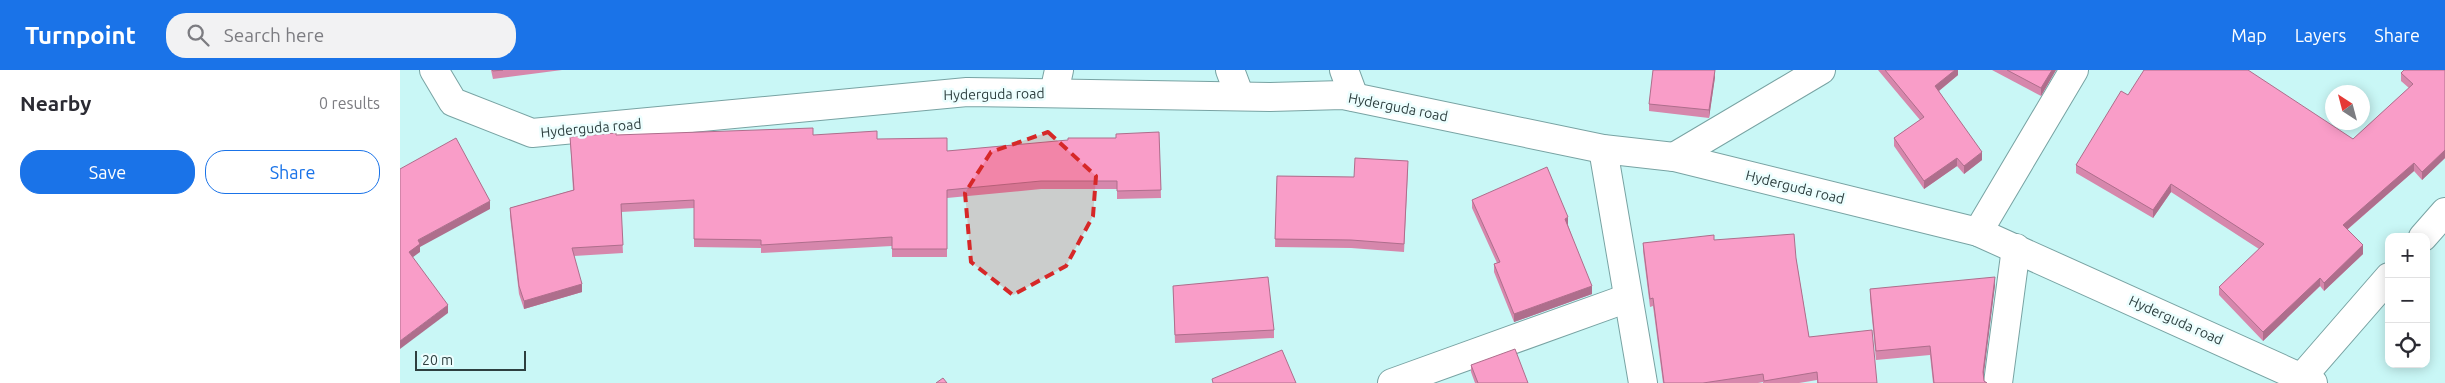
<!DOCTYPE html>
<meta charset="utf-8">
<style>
:root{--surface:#fff;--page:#f2f2f3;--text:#2b2b33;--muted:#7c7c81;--line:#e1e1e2;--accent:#1a73e8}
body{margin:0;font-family:Ubuntu,sans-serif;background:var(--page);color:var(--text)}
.controls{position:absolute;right:15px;bottom:15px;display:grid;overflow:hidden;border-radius:10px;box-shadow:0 2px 12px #0003}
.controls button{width:45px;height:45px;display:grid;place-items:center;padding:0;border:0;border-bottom:1px solid var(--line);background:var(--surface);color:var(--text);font:25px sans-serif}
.compass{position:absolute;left:1925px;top:15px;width:45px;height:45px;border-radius:50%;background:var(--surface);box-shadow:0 2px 12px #0003;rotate:324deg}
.scale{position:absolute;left:15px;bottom:12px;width:111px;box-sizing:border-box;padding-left:5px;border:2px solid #2d3f3f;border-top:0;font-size:14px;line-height:18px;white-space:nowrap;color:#2d3f3f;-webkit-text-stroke:4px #ecfefe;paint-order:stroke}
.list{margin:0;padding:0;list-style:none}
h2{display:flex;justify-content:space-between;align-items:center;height:65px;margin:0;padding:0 20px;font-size:21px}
h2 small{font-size:16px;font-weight:400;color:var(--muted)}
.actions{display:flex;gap:10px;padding:15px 20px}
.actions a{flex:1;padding:11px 0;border:1px solid var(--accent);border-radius:20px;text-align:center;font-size:18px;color:var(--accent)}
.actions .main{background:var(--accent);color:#fff}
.icon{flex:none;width:28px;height:28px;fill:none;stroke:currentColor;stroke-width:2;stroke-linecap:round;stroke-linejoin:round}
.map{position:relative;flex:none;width:2045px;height:313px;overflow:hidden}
header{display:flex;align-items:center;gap:30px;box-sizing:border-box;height:70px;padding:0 25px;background:var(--accent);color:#fff}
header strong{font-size:24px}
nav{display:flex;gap:28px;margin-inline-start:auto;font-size:18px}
.search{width:350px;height:45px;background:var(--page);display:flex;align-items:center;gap:12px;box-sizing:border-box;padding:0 18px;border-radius:20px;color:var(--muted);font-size:19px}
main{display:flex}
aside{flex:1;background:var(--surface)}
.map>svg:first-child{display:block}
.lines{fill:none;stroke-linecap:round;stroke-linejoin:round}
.minor-casing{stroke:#78a3a3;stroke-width:30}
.minor{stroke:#fff;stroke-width:28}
.wall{fill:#d687ac}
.shaded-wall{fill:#ae6e8c}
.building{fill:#f99dc8;stroke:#ae6e8c}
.marked{fill:#d62828;fill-opacity:0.2;stroke:#d62828;stroke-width:4;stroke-dasharray:10 6;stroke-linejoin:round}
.labels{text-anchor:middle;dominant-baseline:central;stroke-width:5;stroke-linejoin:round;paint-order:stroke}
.street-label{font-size:14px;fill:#2d3f3f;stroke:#ecfefe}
</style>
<header>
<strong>Turnpoint</strong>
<div class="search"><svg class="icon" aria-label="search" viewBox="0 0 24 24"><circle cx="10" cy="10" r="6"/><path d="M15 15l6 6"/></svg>Search here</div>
<nav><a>Map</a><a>Layers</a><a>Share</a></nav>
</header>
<main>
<aside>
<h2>Nearby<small>0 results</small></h2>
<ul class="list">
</ul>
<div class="actions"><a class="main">Save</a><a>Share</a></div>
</aside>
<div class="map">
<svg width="2045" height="313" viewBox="0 0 2045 313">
<rect width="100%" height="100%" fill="#c9f7f6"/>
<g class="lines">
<defs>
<g id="minor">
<polyline points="34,0 53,32 132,63 567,22 870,27 943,25 1203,79 1274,87 1578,162 1913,313"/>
<polyline points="830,0 839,24"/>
<polyline points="944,0 954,27"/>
<polyline points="654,23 659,0"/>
<polyline points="1203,79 1243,313"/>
<polyline points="1274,87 1421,0"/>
<polyline points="1578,162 1674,0"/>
<polyline points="2023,167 2045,142"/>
<polyline points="1902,307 1989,207"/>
<polyline points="992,313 1228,228"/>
<polyline points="1598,313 1616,178"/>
</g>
</defs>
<use href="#minor" class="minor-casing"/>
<use href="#minor" class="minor"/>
</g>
<g class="wall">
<polygon points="91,0 162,0 93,9"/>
<polygon points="1478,0 1558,0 1558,5 1539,21 1582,90 1564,104 1557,96 1524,119 1494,76 1494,68 1520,50"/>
<polygon points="1592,0 1656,0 1641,26"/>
<polygon points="2045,0 2045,88 2022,110 2014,101 1947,160 1963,184 1924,221 1920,216 1863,271 1819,225 1819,217 1859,179 1771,122 1753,148 1676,103 1676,95 1953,69 2009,18 2001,11 2001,3"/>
<polygon points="1315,7 1309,48 1249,41 1249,34"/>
<polygon points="759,62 761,128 717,129 717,119 641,119 547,128 547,187 492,187 492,176 361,183 361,178 294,177 294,138 221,142 223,183 174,186 182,222 124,239 119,224 110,146 110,138 173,120 170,67 216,65 413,65 477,69 547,81 716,68"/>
<polygon points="1008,99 1004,182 951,178 875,177 877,106 954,107"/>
<polygon points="1072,130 1168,155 1192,224 1114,252 1094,202 1094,194 1097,193 1072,138"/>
<polygon points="1314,170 1396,188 1409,267 1477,313 1417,313 1417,310 1399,313 1363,313 1363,312 1358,313 1263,313 1253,236 1250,237 1243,181 1243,173"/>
<polygon points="1595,215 1583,306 1584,311 1587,313 1533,313 1530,285 1476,290 1470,228 1470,219"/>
<polygon points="773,216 874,260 874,268 775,273"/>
<polygon points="1071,295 1128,313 1075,313 1071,302"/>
</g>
<g class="shaded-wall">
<polygon points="1315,0 1315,7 1309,48 1309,40"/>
<polygon points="1555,0 1558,0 1558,5 1535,24 1535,16"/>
<polygon points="1652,0 1656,0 1641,26 1641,18"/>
<polygon points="2045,80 2045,88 2022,110 2022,102"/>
<polygon points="1582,82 1582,90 1564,104 1564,96"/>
<polygon points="1557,88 1557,96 1524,119 1524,111"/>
<polygon points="2014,93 2014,101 1943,163 1943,155"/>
<polygon points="1771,114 1771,122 1753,148 1753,140"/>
<polygon points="90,131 90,139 20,177 20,182 9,190 9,182 18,170"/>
<polygon points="1168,147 1168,155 1165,157 1165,149"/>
<polygon points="1963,175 1963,184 1924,221 1924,213"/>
<polygon points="1595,207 1595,215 1583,311 1583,302"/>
<polygon points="1920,208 1920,216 1863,271 1863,262"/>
<polygon points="182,214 182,222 124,239 124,231"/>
<polygon points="1192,216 1192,224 1114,252 1114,244"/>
<polygon points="48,235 48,243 0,279 0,271"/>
</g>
<g class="building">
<polygon points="92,0 103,0 93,1"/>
<polygon points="1253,0 1315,0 1309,40 1249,34"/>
<polygon points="1485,0 1555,0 1535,16 1582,82 1564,96 1557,88 1524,111 1494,68 1524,47"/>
<polygon points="1607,0 1652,0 1641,18"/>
<polygon points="1744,0 1848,0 1953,69 2013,14 2001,3 2004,0 2045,0 2045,80 2022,102 2014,93 1943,155 1963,175 1924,213 1920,208 1863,262 1819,217 1864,174 1771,114 1753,140 1676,95 1721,21 1728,25"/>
<polygon points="413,58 413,65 477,61 477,69 547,68 547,81 668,70 668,68 716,68 716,64 759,62 761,120 717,121 717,111 641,111 547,120 547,179 492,179 492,167 361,175 361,170 294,169 294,130 221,134 223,175 172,178 182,214 124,231 119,216 110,138 174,120 170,67 216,63 216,65"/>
<polygon points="56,68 90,131 18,170 20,174 9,182 48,235 0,271 0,99"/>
<polygon points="955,88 1008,91 1004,174 951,170 875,169 877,106 954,107"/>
<polygon points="1147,97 1168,147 1165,149 1192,216 1114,244 1094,194 1100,192 1072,130"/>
<polygon points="1394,164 1396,188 1409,267 1472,260 1477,313 1418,313 1417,302 1364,311 1363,304 1303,313 1264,313 1253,228 1250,229 1243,173 1314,165 1314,170"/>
<polygon points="868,207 874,260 775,265 773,216"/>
<polygon points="1595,207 1583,302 1584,311 1587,313 1534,313 1530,276 1476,281 1470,219"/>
<polygon points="1115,279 1128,313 1078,313 1071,295"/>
<polygon points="882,280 896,313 813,313 812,309"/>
<polygon points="543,308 547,313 536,313"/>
</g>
<path class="marked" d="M648,62L696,106L693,146L666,196L613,225L571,192L565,123L591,82Z"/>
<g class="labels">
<g class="street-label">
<text transform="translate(594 24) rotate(-1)">Hyderguda road</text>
<text transform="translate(998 37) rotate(11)">Hyderguda road</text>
<text transform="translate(191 58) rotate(-5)">Hyderguda road</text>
<text transform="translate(1395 117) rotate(14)">Hyderguda road</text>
<text transform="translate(1776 250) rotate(24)">Hyderguda road</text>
</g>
</g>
</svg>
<div class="controls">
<button>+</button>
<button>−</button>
<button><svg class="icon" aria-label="locate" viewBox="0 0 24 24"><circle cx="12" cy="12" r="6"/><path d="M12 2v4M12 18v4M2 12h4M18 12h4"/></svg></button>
</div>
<svg class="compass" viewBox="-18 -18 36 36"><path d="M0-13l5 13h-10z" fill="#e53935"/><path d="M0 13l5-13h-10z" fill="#7c7c81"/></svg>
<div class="scale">20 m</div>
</div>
</main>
